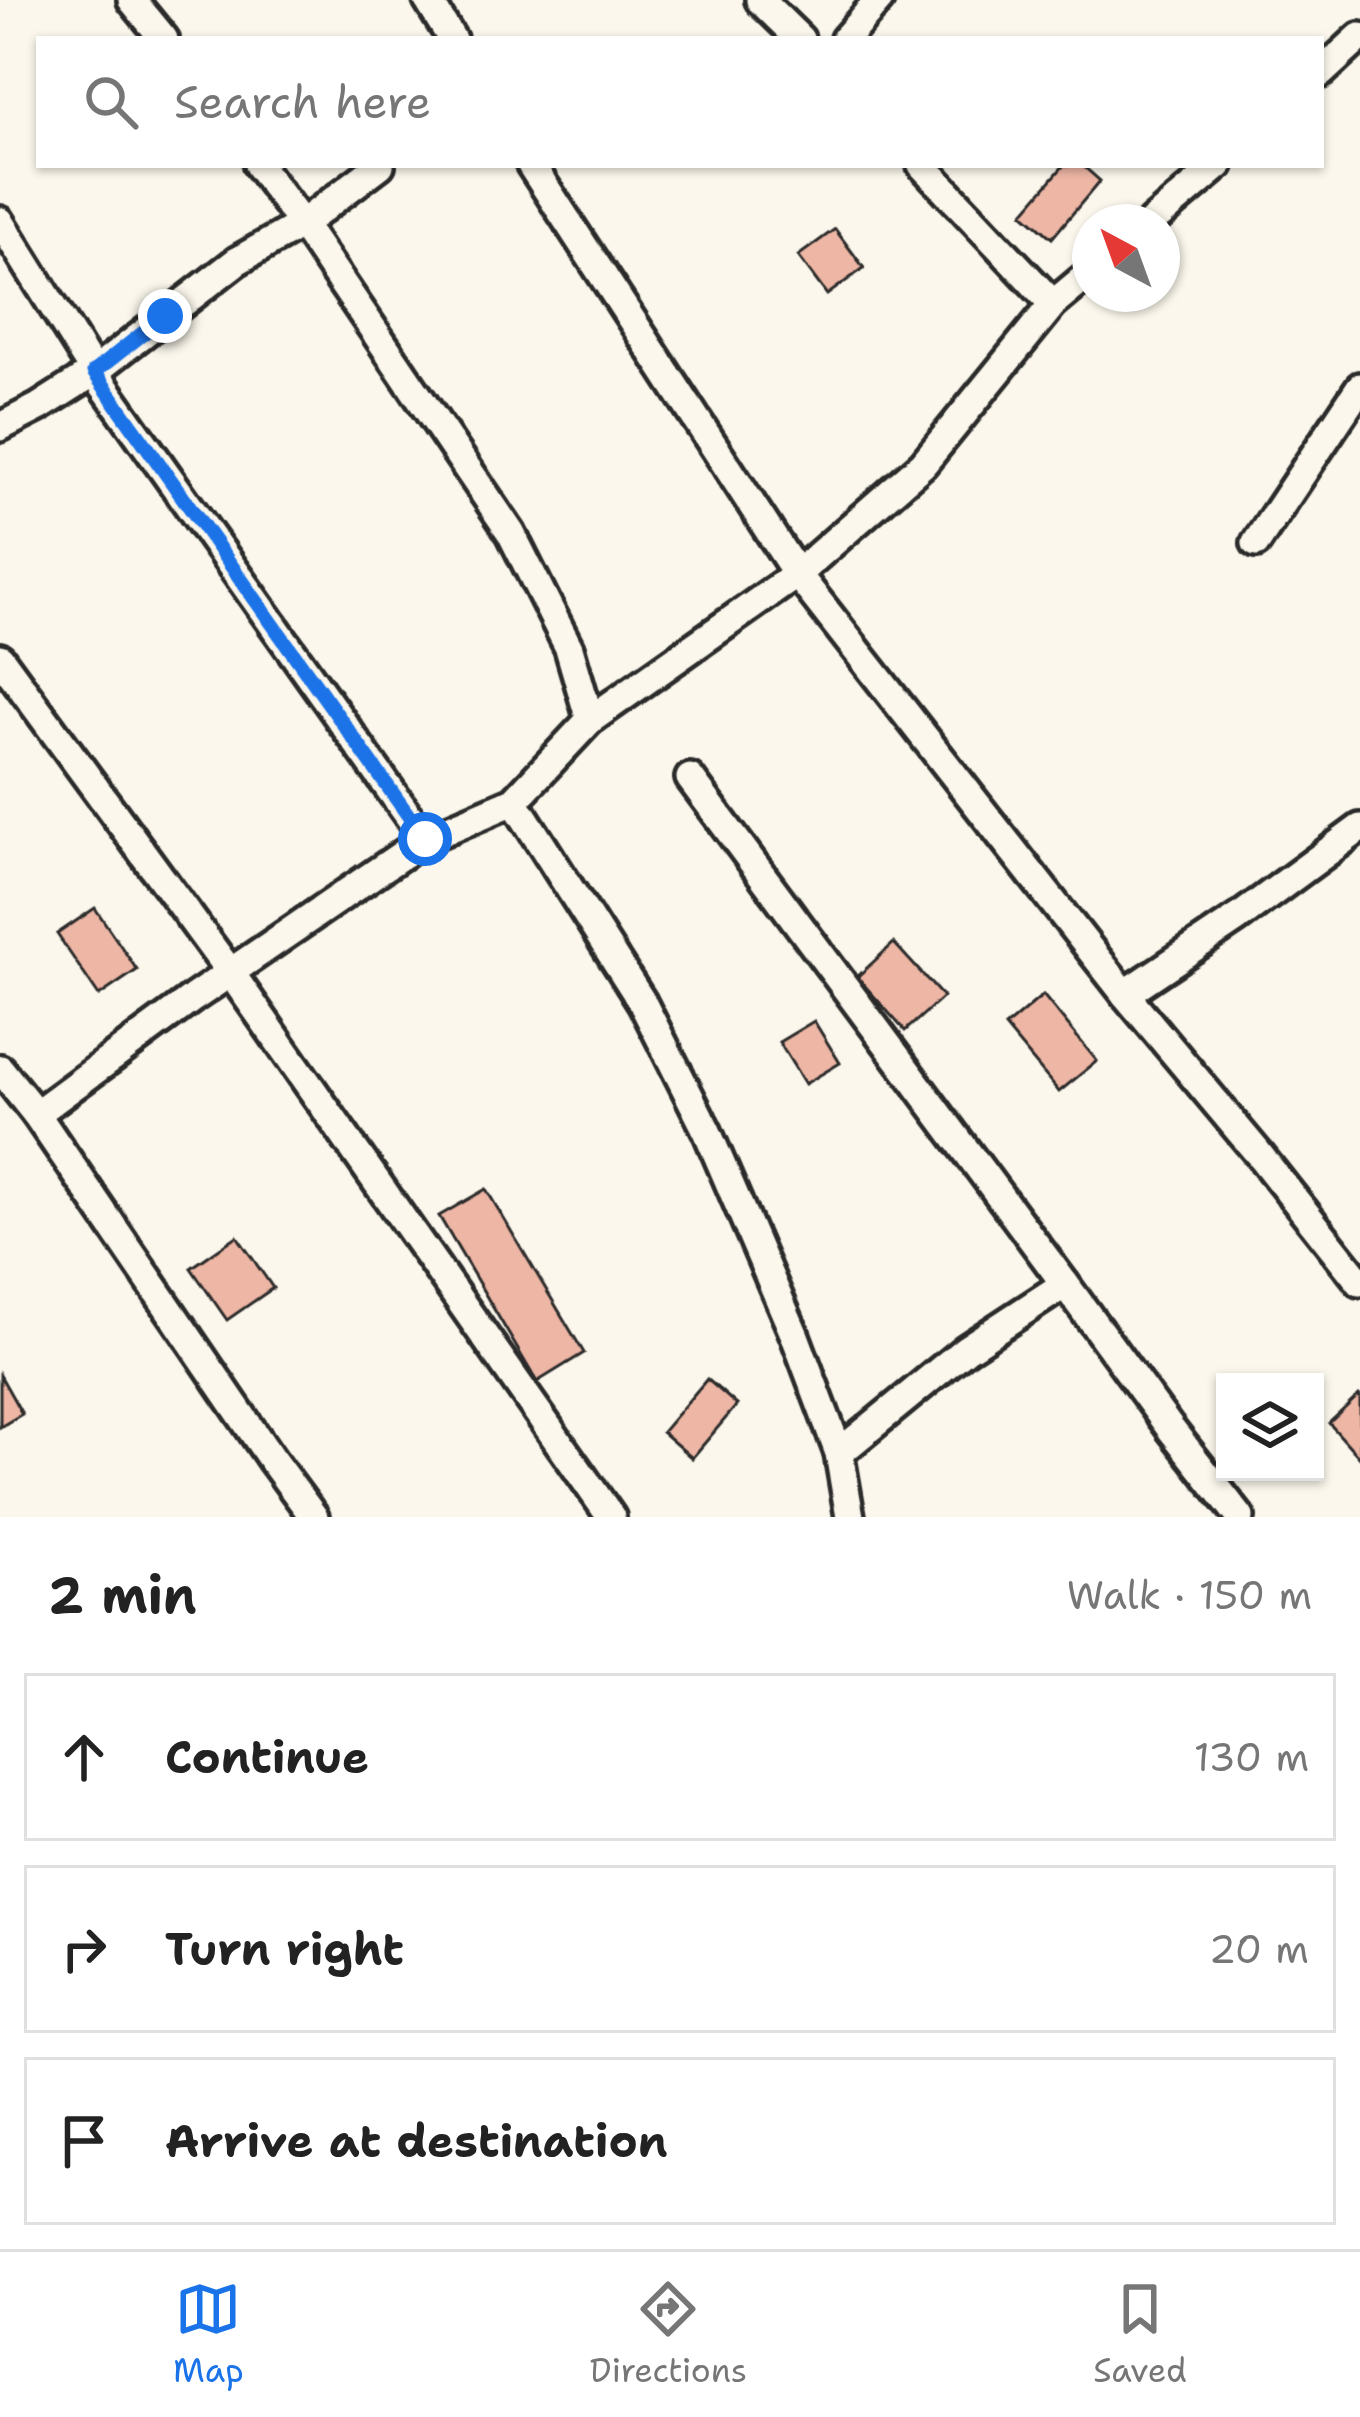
<!DOCTYPE html>
<meta charset="utf-8">
<style>
:root{--surface:#fff;--page:#f2f2f2;--text:#222;--muted:#767676;--line:#e0e0e0;--accent:#1a73e8}
body{margin:0;font-family:"Shantell Sans",sans-serif;background:var(--page);color:var(--text)}
.controls{position:absolute;right:36px;bottom:36px;display:grid;overflow:hidden;border-radius:0px;box-shadow:0 3px 9px #0004}
.controls button{width:108px;height:108px;display:grid;place-items:center;padding:0;border:0;border-bottom:3px solid var(--line);background:var(--surface);color:var(--text);font:60px sans-serif}
.compass{position:absolute;left:1072px;top:204px;width:108px;height:108px;border-radius:50%;background:var(--surface);box-shadow:0 3px 9px #0004;rotate:319deg}
.stop{position:absolute;width:36px;height:36px;margin:-27px;border:9px solid #1a73e8;border-radius:50%;background:#fff}
.stop.end{background:#1a73e8;border-color:#fff;box-shadow:0 3px 12px #0008}
.list{margin:0;padding:0;list-style:none}
h2{display:flex;justify-content:space-between;align-items:center;height:156px;margin:0;padding:0 48px;font-size:51px}
h2 small{font-size:39px;font-weight:400;color:var(--muted)}
.list li{display:grid;grid-template-columns:78px 1fr auto;gap:36px;align-items:center;box-sizing:border-box;height:168px;margin:0 24px 24px;padding:0 24px;border:3px solid var(--line);border-radius:0px}
.list b{display:block;font-size:45px;white-space:nowrap}
.list em{font-size:39px;font-style:normal;color:var(--muted)}
.icon{flex:none;width:66px;height:66px;fill:none;stroke:currentColor;stroke-width:2;stroke-linecap:round;stroke-linejoin:round}
.map{position:relative;flex:none;width:1360px;height:1517px;overflow:hidden}
.search{position:absolute;background:var(--surface);box-shadow:0 3px 9px #0004;left:36px;right:36px;top:36px;height:132px;display:flex;align-items:center;gap:30px;box-sizing:border-box;padding:0 42px;border-radius:0px;color:var(--muted);font-size:45px}
.sheet{height:732px;background:var(--surface)}
nav{display:flex;justify-content:space-around;align-items:center;box-sizing:border-box;height:168px;border-top:3px solid var(--line);background:var(--surface);font-size:33px;color:var(--muted)}
nav a{display:grid;justify-items:center;gap:6px}
nav .on{color:var(--accent)}
.map>svg:first-child{display:block}
.building{fill:#eeb6a5;stroke:#2b2b2b;stroke-width:3}
.lines{fill:none;stroke-linecap:round;stroke-linejoin:round}
.minor-casing{stroke:#2b2b2b;stroke-width:36}
.minor{stroke:#fbf7ec;stroke-width:27}
.route{stroke:#1a73e8;stroke-width:15}
</style>
<div class="map">
<svg width="1360" height="1517" viewBox="0 0 1360 1517">
<rect width="100%" height="100%" fill="#fbf7ec"/>
<filter id="ink" filterUnits="userSpaceOnUse"><feTurbulence type="fractalNoise" baseFrequency=".00833" numOctaves="2"/><feDisplacementMap in="SourceGraphic" scale="24" xChannelSelector="R" yChannelSelector="G"/><feConvolveMatrix kernelMatrix="1 2 1 2 8 2 1 2 1" color-interpolation-filters="sRGB"/></filter>
<g filter="url(#ink)">
<g class="building">
<polygon points="1064,165 1082,165 1100,181 1052,238 1023,213"/>
<polygon points="835,229 864,268 827,295 798,256"/>
<polygon points="95,908 137,970 99,996 57,934"/>
<polygon points="894,943 943,997 905,1031 857,977"/>
<polygon points="1043,995 1097,1061 1059,1092 1005,1027"/>
<polygon points="814,1021 840,1063 805,1084 779,1042"/>
<polygon points="486,1189 584,1353 537,1382 439,1216"/>
<polygon points="237,1236 273,1288 227,1320 191,1268"/>
<polygon points="0,1375 22,1414 0,1427"/>
<polygon points="707,1379 737,1405 692,1458 662,1432"/>
<polygon points="1359,1395 1360,1396 1360,1458 1329,1423"/>
</g>
<g class="lines">
<defs>
<g id="minor">
<polyline points="132,0 164,39"/>
<polyline points="428,0 452,39"/>
<polyline points="760,0 800,39"/>
<polyline points="845,39 879,0"/>
<polyline points="1321,73 1360,37"/>
<polyline points="258,165 302,224 511,533 569,648 590,720"/>
<polyline points="531,165 797,574 1125,994 1258,1153 1360,1282"/>
<polyline points="922,165 1053,304"/>
<polyline points="0,221 94,372 425,839"/>
<polyline points="1152,222 1219,165"/>
<polyline points="0,427 39,407 94,372 237,261 302,224 380,165"/>
<polyline points="1256,543 1360,387"/>
<polyline points="0,658 230,972 611,1517"/>
<polyline points="690,778 1065,1284"/>
<polyline points="514,801 642,1002 707,1131 795,1336 839,1453 850,1517"/>
<polyline points="1125,994 1238,918 1360,828"/>
<polyline points="0,1069 36,1114 272,1460 314,1517"/>
<polyline points="36,1114 193,998 425,839 514,801 590,720 797,574 923,464 1053,304 1090,273"/>
<polyline points="839,1453 966,1349 1065,1284 1170,1428 1240,1517"/>
</g>
</defs>
<use href="#minor" class="minor-casing"/>
<use href="#minor" class="minor"/>
</g>
</g>
<g class="lines" filter="url(#ink)">
<polyline class="route" points="165,316 94,372 425,839"/>
</g>
</svg>
<div class="controls">
<button><svg class="icon" aria-label="layers" viewBox="0 0 24 24"><path d="M12 4l9 5-9 5-9-5zM3 14l9 5 9-5"/></svg></button>
</div>
<svg class="compass" viewBox="-18 -18 36 36"><path d="M0-13l5 13h-10z" fill="#e53935"/><path d="M0 13l5-13h-10z" fill="#767676"/></svg>
<div class="stop" style="left:425px;top:839px"></div>
<div class="stop end" style="left:165px;top:316px"></div>
<div class="search"><svg class="icon" aria-label="search" viewBox="0 0 24 24"><circle cx="10" cy="10" r="6"/><path d="M15 15l6 6"/></svg>Search here</div>
</div>
<section class="sheet">
<h2>2 min<small>Walk · 150 m</small></h2>
<ul class="list">
<li><svg class="icon" aria-label="ahead" viewBox="0 0 24 24"><path d="M12 20V5M6 11l6-6 6 6"/></svg><div><b>Continue</b></div><em>130 m</em></li>
<li><svg class="icon" aria-label="right" viewBox="0 0 24 24"><path d="M7 20v-9h11M14 6l5 5-5 5"/></svg><div><b>Turn right</b></div><em>20 m</em></li>
<li><svg class="icon" aria-label="arrive" viewBox="0 0 24 24"><path d="M6 21V4h12l-3 4 3 4H6"/></svg><div><b>Arrive at destination</b></div></li>
</ul>
</section>
<nav>
<a class="on"><svg class="icon" aria-label="map" viewBox="0 0 24 24"><path d="M3 6l6-2 6 2 6-2v14l-6 2-6-2-6 2zM9 4v14M15 6v14"/></svg>Map</a>
<a><svg class="icon" aria-label="directions" viewBox="0 0 24 24"><path d="M12 3l9 9-9 9-9-9zM9 14v-3h6M13 9l2 2-2 2"/></svg>Directions</a>
<a><svg class="icon" aria-label="saved" viewBox="0 0 24 24"><path d="M7 4h10v16l-5-4-5 4z"/></svg>Saved</a>
</nav>
